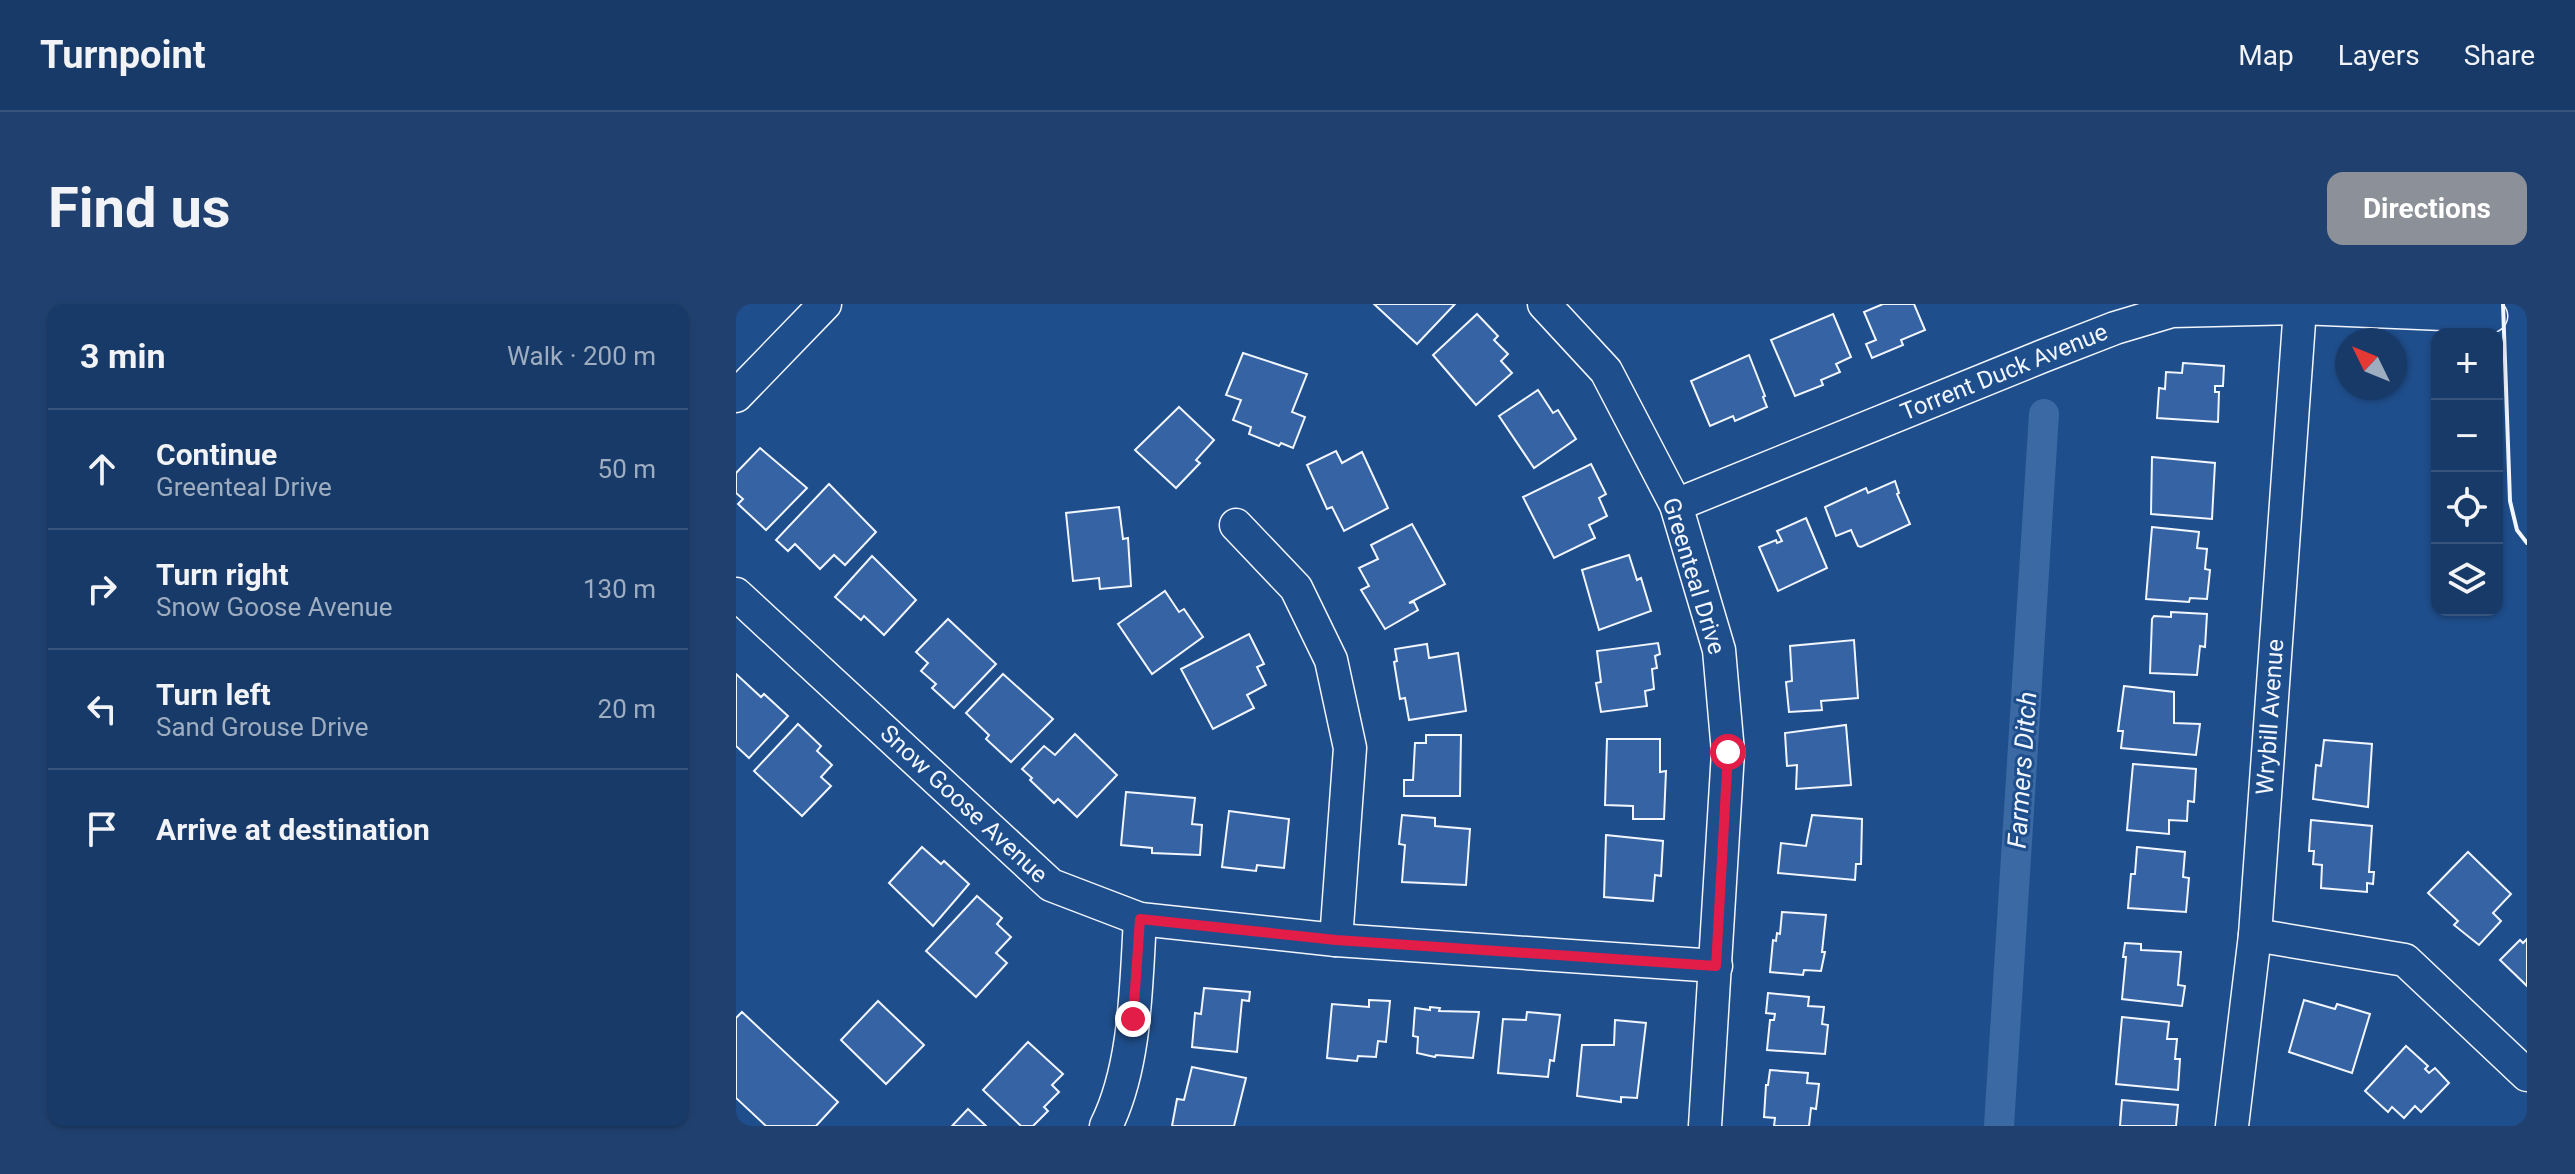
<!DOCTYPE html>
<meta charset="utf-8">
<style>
:root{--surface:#173a69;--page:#20416f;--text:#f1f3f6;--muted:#9eadc0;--line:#36547d;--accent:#8c9099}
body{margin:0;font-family:Roboto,sans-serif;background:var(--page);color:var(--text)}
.controls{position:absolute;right:24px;top:24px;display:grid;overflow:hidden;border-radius:16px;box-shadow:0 2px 6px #0004}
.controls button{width:72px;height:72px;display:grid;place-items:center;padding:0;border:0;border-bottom:2px solid var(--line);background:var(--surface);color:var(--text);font:40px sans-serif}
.compass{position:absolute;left:1599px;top:24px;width:72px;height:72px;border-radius:50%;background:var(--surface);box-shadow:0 2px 6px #0004;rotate:313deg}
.stop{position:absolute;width:24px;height:24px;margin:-18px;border:6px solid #e11d48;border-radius:50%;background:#fff}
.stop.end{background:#e11d48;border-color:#fff;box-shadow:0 2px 8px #0008}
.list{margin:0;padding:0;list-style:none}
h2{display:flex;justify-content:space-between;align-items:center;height:104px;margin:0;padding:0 32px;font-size:34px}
h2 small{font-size:26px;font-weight:400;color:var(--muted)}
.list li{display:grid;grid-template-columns:52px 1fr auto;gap:24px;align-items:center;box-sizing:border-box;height:120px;padding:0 32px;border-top:2px solid var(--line)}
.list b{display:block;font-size:30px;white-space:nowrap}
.list p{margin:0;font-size:26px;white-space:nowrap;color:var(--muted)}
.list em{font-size:26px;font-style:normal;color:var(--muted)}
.icon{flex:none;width:44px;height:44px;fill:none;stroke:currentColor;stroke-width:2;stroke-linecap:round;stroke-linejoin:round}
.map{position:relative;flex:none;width:1791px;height:822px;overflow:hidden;border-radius:16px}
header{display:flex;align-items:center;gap:48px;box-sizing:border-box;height:112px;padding:0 40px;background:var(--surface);border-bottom:2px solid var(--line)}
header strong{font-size:38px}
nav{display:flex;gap:44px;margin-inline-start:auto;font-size:28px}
.intro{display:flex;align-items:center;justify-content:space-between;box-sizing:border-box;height:192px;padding:0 48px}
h1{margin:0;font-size:56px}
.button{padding:20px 36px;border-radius:16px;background:var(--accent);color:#fff;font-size:28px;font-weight:700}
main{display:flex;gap:48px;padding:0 48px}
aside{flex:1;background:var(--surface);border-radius:16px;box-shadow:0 2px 6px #0004}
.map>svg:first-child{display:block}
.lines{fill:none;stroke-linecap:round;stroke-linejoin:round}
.canal{stroke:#3b69a3;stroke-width:30}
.building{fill:#3563a3;stroke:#f2f6ff;stroke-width:2}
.minor-casing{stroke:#f2f6ff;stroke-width:35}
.minor{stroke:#1f4e8c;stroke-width:32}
.wall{stroke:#f2f6ff;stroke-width:4}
.power{stroke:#ffb74d;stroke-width:2;stroke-dasharray:28 6 4 6;stroke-linecap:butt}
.route{stroke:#e11d48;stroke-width:10}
.labels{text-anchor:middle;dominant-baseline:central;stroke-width:6;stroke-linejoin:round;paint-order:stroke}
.street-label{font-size:24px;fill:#f2f6ff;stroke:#1f4e8c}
.water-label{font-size:26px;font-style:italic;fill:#f2f6ff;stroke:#1f4e8c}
</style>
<header>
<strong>Turnpoint</strong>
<nav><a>Map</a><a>Layers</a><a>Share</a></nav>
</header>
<div class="intro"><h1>Find us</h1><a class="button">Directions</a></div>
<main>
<aside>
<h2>3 min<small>Walk · 200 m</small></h2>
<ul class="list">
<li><svg class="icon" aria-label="ahead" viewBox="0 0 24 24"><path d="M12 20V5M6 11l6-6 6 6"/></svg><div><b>Continue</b><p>Greenteal Drive</p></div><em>50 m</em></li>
<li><svg class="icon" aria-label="right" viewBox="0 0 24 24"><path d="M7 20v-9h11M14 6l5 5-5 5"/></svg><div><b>Turn right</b><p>Snow Goose Avenue</p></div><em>130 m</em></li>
<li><svg class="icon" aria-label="left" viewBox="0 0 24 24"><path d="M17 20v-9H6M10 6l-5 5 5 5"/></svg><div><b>Turn left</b><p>Sand Grouse Drive</p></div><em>20 m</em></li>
<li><svg class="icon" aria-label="arrive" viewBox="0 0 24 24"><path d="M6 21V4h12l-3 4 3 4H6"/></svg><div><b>Arrive at destination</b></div></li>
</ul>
</aside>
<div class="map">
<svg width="1791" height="822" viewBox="0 0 1791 822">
<rect width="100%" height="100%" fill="#1f4e8c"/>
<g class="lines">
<polyline class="canal" points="1263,822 1308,110"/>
</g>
<g class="building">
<polygon points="638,0 719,0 681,40"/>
<polygon points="1147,0 1178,0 1189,26 1165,36 1167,41 1136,54 1130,40 1140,36 1128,8"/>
<polygon points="741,10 762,32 758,36 772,50 765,57 776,69 740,101 697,51"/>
<polygon points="1097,10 1115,53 1100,60 1104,68 1085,76 1087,81 1059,92 1035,36"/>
<polygon points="507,49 571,70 556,108 569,113 557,144 545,139 543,142 513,130 515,123 497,116 505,96 490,91"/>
<polygon points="1013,51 1029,92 1027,93 1031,103 999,117 997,112 974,122 955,77"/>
<polygon points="1447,59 1488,62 1487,82 1479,82 1479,88 1483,88 1482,118 1421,114 1423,84 1429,85 1430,68 1446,69"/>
<polygon points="802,86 817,109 822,106 840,135 798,164 763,112"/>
<polygon points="443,103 478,136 460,156 464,159 440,184 399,146"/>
<polygon points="24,144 71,184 30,226 2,200 7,195 0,189 0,169"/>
<polygon points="600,147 606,159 626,148 652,204 608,227 596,203 591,205 571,161"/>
<polygon points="1416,153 1479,159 1476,215 1415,210"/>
<polygon points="855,160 870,190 863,194 871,212 853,221 859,234 818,254 787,193"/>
<polygon points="1159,177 1163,189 1161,190 1174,220 1125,243 1122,242 1115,226 1100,232 1089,203 1130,184 1132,189"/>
<polygon points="93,180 140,228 109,261 98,251 84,265 59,240 52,247 40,236"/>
<polygon points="383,203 387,235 392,234 395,282 364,285 363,274 337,277 330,209"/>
<polygon points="1070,214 1091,264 1042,287 1023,243 1040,236 1041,239 1046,237 1041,227"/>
<polygon points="676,220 709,280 673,299 678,298 682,306 649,325 625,286 633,282 623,264 642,255 635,241"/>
<polygon points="1416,223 1463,228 1461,244 1471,245 1469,265 1474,266 1471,295 1454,294 1453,298 1410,295"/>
<polygon points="893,251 901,276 905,274 915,307 863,326 846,266"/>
<polygon points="136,252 180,296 148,331 128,312 125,316 99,293"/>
<polygon points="429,287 443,308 448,305 467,333 416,370 382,320"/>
<polygon points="1435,308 1471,310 1469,343 1464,342 1461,371 1414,369 1416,315 1418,312 1435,313"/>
<polygon points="212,315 260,360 218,404 196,384 200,380 185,367 192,359 180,348"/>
<polygon points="513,330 528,360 521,363 530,381 511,391 518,404 477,425 445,365"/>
<polygon points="1118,336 1122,394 1085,397 1086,406 1053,408 1050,378 1056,377 1054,342"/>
<polygon points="922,339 924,350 919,352 921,364 916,365 918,385 909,387 911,402 865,408 860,379 865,378 861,347"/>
<polygon points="691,340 693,354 722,349 730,407 673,416 669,394 664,395 658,358 661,357 659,345"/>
<polygon points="0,370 25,393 28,390 52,412 13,454 0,442"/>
<polygon points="267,370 317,415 275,458 250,435 253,431 230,409"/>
<polygon points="1388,382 1438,388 1438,419 1464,420 1460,451 1385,444 1387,427 1382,427"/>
<polygon points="62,420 85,442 81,447 96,461 85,473 95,482 66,512 18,467"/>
<polygon points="1110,421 1115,481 1060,485 1061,461 1051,462 1049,429"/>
<polygon points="339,430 381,471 341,513 322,495 318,499 294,476 296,474 286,465 308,442 319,451"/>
<polygon points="690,431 725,431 724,492 668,492 668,476 677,476 679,439 690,439"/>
<polygon points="871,435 924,435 924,468 930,467 928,515 897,515 897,502 869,501"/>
<polygon points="1588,436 1636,440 1632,503 1577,495 1580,461 1585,462"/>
<polygon points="1397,460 1460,465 1458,498 1452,497 1451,517 1433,516 1433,530 1391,526"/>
<polygon points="390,488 459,494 456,520 466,521 464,551 416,549 416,544 385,541"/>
<polygon points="493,507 553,515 548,564 521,561 520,567 486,563"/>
<polygon points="666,511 699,514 699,522 734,525 730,581 666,578 669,541 663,540"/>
<polygon points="1076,511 1126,515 1125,560 1120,560 1119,576 1042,569 1045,539 1070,542"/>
<polygon points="1575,516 1636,522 1633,568 1638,568 1637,580 1631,579 1631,588 1585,584 1586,561 1577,560 1578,547 1573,547"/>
<polygon points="870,531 927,537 925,572 919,571 917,597 868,593"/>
<polygon points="186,543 205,560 208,557 233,580 197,622 153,579"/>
<polygon points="1401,543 1449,548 1447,573 1453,574 1450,608 1392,604 1395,570 1399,570"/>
<polygon points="1732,548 1775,590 1757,609 1765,617 1743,641 1718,621 1722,617 1692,589"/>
<polygon points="241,592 266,614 261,620 275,633 260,649 271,659 240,693 190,647"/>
<polygon points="1046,608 1090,611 1086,648 1089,648 1085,667 1068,666 1067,671 1034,668 1037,636 1040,637 1041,629 1044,630"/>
<polygon points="1791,635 1791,682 1764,656 1784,636 1787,639"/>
<polygon points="1389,639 1405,640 1405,646 1445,648 1442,681 1449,682 1446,702 1386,695 1390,653 1387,653"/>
<polygon points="468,684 514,688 513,697 506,696 501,748 456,743 459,709 465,710"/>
<polygon points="1032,689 1073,693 1072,702 1088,703 1086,720 1092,721 1089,750 1031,746 1034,716 1038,716 1039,710 1030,709"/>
<polygon points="633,696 654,697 650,738 642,737 640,753 622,752 621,757 591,754 596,700 633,703"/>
<polygon points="1568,696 1599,705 1601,700 1634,710 1616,769 1553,748"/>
<polygon points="142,697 188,741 150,780 105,736"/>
<polygon points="694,703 704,704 703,707 743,708 737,754 700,751 699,753 681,749 682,733 677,732 679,704 694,706"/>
<polygon points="6,708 102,798 80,822 30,822 0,794 0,714"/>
<polygon points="791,708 824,711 818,757 814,756 812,773 762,769 767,715 790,716"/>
<polygon points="1386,713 1433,718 1431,735 1441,735 1439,755 1444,755 1442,786 1380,780"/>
<polygon points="879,716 910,719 901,794 885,793 885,798 841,792 846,741 878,741"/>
<polygon points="292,738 327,770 316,781 323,788 308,803 312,807 297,822 285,822 247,786"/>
<polygon points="1670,742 1692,762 1689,765 1693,769 1699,764 1713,779 1685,808 1679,802 1668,814 1656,803 1652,808 1629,787"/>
<polygon points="456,763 510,774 498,822 436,822 441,795 448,796"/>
<polygon points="1034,766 1072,769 1071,779 1083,780 1080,805 1075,804 1073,822 1038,822 1039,814 1028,813 1030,781 1032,781"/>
<polygon points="1386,796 1442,801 1440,822 1384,822"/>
<polygon points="232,805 250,822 216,822"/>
</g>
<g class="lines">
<defs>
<g id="minor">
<polyline points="808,0 870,67 940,201 983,346 992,448 969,822"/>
<polyline points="0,92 89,0"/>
<polyline points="940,201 1307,52 1379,24 1436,7 1564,4 1755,12"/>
<polyline points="500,221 560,284 595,356 614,444 600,636"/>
<polyline points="0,290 315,581 404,615 600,636 980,662"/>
<polyline points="1519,631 1669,656 1791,771"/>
<path d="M370,822C400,762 400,681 404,615"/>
<polyline points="1496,822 1519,631 1564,4"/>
</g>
</defs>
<use href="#minor" class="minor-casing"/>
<use href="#minor" class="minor"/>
<polyline class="wall" points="1767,0 1774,197 1781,226 1791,239"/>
<polyline class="power" points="1788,0 1791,7"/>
</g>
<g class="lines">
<polyline class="route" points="397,715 404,615 600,636 980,662 992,448"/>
</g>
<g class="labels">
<g class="street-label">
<text transform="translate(1268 68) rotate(-22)">Torrent Duck Avenue</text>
<text transform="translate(958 272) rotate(73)">Greenteal Drive</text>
<text transform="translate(1534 413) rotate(-86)">Wrybill Avenue</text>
<text transform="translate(228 500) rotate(43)">Snow Goose Avenue</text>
</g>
<g class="water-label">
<text transform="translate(1286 466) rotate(-86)">Farmers Ditch</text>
</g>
</g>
</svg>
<div class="controls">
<button>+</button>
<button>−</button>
<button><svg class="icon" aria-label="locate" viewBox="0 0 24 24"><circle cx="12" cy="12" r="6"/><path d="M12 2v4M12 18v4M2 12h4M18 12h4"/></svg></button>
<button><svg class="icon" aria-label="layers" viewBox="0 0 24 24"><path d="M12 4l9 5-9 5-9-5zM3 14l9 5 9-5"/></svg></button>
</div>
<svg class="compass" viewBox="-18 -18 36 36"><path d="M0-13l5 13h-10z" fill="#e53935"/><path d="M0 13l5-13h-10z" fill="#9eadc0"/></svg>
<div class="stop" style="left:992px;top:448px"></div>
<div class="stop end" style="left:397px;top:715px"></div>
</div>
</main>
